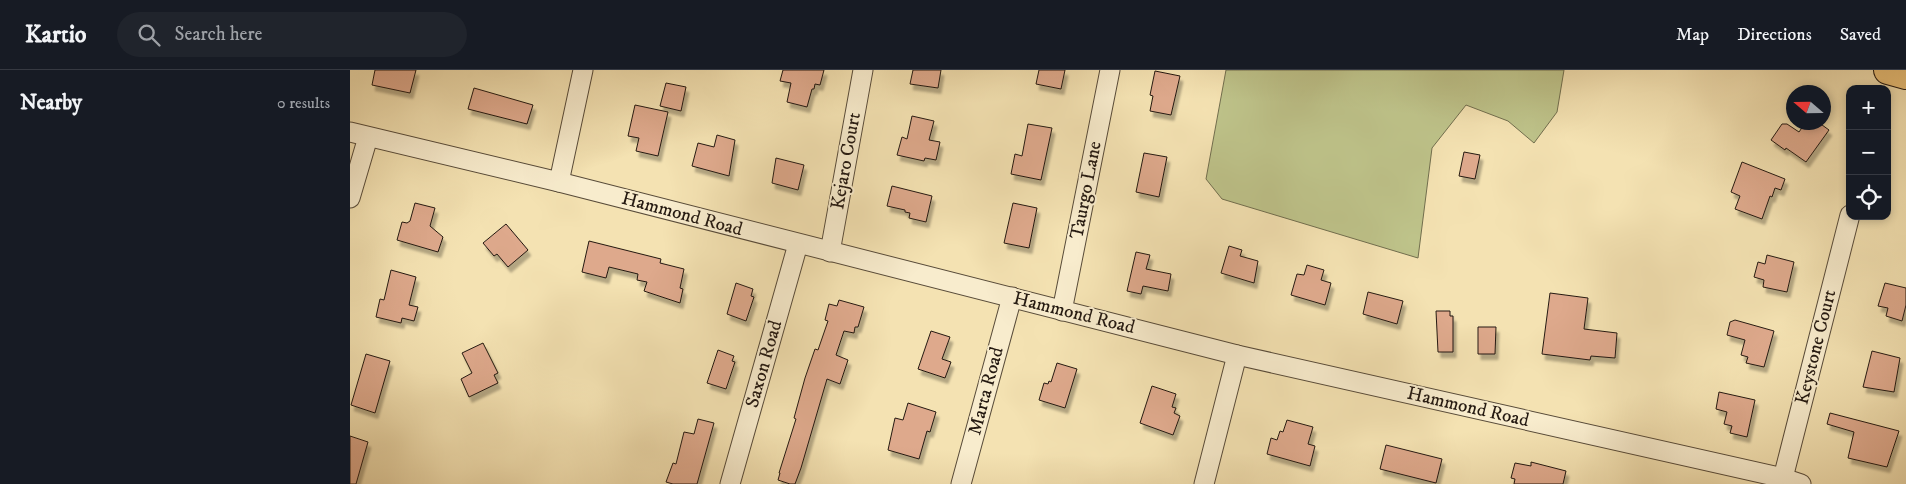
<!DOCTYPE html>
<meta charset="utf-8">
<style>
:root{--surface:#171b24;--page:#20242c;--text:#f1f3f6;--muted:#9ea1a6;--line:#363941}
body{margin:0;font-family:"IM FELL DW Pica",serif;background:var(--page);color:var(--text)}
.controls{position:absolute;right:15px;top:15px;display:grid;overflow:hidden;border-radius:10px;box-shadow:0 2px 8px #0003}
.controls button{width:45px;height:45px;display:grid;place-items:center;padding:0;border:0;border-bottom:1px solid var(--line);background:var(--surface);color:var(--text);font:25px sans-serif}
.compass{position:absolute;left:1436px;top:15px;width:45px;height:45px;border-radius:50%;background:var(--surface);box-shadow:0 2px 8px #0003;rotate:290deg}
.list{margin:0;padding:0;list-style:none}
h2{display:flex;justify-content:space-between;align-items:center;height:65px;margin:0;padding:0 20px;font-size:21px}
h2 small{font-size:16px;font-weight:400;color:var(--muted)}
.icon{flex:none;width:28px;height:28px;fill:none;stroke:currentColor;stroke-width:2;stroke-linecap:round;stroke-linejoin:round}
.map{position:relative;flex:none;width:1556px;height:414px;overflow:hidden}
header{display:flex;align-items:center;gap:30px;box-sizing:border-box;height:70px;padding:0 25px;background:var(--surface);border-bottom:1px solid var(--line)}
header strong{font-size:24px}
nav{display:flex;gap:28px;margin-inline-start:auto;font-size:18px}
.search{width:350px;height:45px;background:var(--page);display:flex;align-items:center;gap:12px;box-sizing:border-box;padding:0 18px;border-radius:28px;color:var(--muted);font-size:19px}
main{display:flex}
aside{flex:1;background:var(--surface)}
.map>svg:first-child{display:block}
.green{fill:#bec38a;stroke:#716e4e}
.building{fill:#dea98c;stroke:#241911;filter:url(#shadow)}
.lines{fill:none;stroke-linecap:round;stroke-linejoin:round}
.minor-casing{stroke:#584b39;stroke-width:21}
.trunk-casing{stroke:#241911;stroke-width:30}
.minor{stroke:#f8eccd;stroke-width:19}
.trunk{stroke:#eac179;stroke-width:28}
.labels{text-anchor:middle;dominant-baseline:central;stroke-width:4;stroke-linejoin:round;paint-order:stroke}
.street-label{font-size:19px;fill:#241911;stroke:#f8eccd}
</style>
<header>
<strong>Kartio</strong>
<div class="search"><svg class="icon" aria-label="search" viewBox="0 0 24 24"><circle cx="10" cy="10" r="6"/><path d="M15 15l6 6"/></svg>Search here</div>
<nav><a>Map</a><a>Directions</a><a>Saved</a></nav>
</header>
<main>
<aside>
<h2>Nearby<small>0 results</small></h2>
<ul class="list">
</ul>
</aside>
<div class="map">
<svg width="1556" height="414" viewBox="0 0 1556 414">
<defs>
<filter id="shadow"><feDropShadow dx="3" dy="5.5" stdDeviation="1" flood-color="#0004"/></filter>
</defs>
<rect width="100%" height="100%" fill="#f4e2b2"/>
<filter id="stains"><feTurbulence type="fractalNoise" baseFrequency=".004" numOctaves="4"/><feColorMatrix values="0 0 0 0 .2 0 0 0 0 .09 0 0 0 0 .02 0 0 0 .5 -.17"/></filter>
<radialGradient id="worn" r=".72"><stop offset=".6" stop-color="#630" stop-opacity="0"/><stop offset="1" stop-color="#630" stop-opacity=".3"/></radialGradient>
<polygon class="green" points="876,0 1214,0 1207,42 1184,73 1158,51 1116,35 1082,78 1068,188 872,129 856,109"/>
<g class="building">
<polygon points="25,0 66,0 60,23 22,15"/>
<polygon points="433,0 474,0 470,15 465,14 464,19 462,19 457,37 437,32 441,13 430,11"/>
<polygon points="563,0 591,0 588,18 560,14"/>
<polygon points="689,0 715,0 711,19 686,14"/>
<polygon points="805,1 830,6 821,45 800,41 803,26 800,25"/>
<polygon points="316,13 336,17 331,41 310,36"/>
<polygon points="124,18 183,35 177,54 118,39"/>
<polygon points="285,35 318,42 308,86 286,81 289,68 278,66"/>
<polygon points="562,46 584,51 579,70 590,72 586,90 575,88 574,91 547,85 552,67 557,69"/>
<polygon points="1456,52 1468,52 1479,60 1456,92 1436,78 1435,80 1421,70 1432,54 1437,54 1449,62"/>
<polygon points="678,54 702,58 691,110 661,104 665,84 672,86"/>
<polygon points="367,65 385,70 379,106 342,96 348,73 364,77"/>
<polygon points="1114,82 1130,85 1125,109 1109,106"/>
<polygon points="794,83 817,87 809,127 786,122"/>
<polygon points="426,88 454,95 448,120 422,113"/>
<polygon points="1392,92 1435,109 1431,120 1425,118 1422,127 1420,126 1412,149 1385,139 1390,126 1381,122"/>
<polygon points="542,116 582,126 576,152 559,148 560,143 555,142 555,140 537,136"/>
<polygon points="65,133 85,138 80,156 93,167 88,182 47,170 52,152 57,153 60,151"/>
<polygon points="663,133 687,138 679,178 654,173"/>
<polygon points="156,154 178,180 158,197 147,184 144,186 133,173"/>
<polygon points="239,171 311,189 310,193 334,199 330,218 333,219 330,233 294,221 297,212 287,210 288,204 259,197 256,208 232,202"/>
<polygon points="879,176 892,180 890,186 908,191 904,213 871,203"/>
<polygon points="786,182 800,185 796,199 821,204 818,221 793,216 791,224 777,221"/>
<polygon points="1417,185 1444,192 1437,222 1413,217 1414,210 1404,207 1408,192 1415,194"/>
<polygon points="957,195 974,200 971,210 981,213 975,235 941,225 947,204 954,205"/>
<polygon points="41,200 66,207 59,235 68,237 64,251 52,248 51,253 26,247 30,229 34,230"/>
<polygon points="386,213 403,219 401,226 404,227 396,251 377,244"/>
<polygon points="1535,213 1556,218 1556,235 1552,251 1536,246 1538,238 1528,236"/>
<polygon points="1018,222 1053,231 1047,254 1013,244"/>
<polygon points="1200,223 1238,228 1234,259 1267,263 1265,288 1241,286 1240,290 1192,284"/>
<polygon points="489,230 514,237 508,257 505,257 504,263 494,261 486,285 498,290 490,314 477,309 451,398 445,414 440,414 428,410 430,403 429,403 446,349 444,348 455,308 465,279 468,280 478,251 475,250 479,234 487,236"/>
<polygon points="1086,241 1100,241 1100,246 1103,246 1103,282 1088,282"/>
<polygon points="1385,250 1424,261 1414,297 1396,293 1398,287 1391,285 1395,270 1377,265 1380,252"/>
<polygon points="1128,257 1146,257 1145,284 1128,284"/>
<polygon points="581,261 600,267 592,289 601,292 595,308 568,299"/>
<polygon points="133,273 148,303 144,305 148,313 119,327 111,309 122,303 112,283"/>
<polygon points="368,280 384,286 382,291 385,292 376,319 357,313"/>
<polygon points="1522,281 1550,288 1544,322 1513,317"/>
<polygon points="16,284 40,291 25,343 1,335"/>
<polygon points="707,293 727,299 715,338 689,330 694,313 698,314 699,311 701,312"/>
<polygon points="802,316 826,324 822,337 826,338 824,343 830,346 823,365 790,353"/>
<polygon points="1369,322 1405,330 1397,367 1380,363 1382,356 1374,354 1377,342 1366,339"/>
<polygon points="558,333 586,342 580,362 577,361 569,389 538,380 545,348 553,350"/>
<polygon points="1480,343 1549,361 1537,397 1498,388 1504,362 1477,354"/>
<polygon points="348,349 364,353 347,414 323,414 316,412 323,393 326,394 334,362 344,364"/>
<polygon points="937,350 963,357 958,374 965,376 960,396 917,384 921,368 927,370 930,361 933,362"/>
<polygon points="0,366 18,372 6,414 0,414"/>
<polygon points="1036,375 1092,389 1086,413 1030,399"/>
<polygon points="1181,392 1216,401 1213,414 1164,414 1165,409 1161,408 1165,393 1181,396"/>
</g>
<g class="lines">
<defs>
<g id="minor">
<polyline points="0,62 209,112 887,285 1433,408 1451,414"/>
<polyline points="209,112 233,0"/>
<polyline points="0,128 18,67"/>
<polyline points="480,182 513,0"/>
<polyline points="712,241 760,0"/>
<polyline points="1433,408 1500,145"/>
<polyline points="380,414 448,174"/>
<polyline points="611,414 662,227"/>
<polyline points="854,414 887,285"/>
</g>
<polyline id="trunk" points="1538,0 1556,5"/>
</defs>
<use href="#minor" class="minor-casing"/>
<use href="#trunk" class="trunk-casing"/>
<use href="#minor" class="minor"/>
<use href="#trunk" class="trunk"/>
</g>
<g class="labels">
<g class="street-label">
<text transform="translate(496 91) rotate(-80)">Kejaro Court</text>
<text transform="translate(736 120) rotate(-79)">Taurgo Lane</text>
<text transform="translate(332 144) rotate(15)">Hammond Road</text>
<text transform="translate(724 243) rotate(14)">Hammond Road</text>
<text transform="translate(1466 277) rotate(-76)">Keystone Court</text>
<text transform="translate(414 294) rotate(-74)">Saxon Road</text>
<text transform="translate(636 321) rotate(-75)">Marta Road</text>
<text transform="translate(1118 337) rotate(13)">Hammond Road</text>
</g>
</g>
<rect width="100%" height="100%" filter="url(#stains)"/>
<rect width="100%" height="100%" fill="url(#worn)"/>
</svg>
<div class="controls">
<button>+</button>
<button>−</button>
<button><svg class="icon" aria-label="locate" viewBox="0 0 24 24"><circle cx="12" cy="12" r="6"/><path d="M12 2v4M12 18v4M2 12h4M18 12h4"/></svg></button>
</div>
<svg class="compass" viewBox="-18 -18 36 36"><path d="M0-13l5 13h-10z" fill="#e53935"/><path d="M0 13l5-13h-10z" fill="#9ea1a6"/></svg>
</div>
</main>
